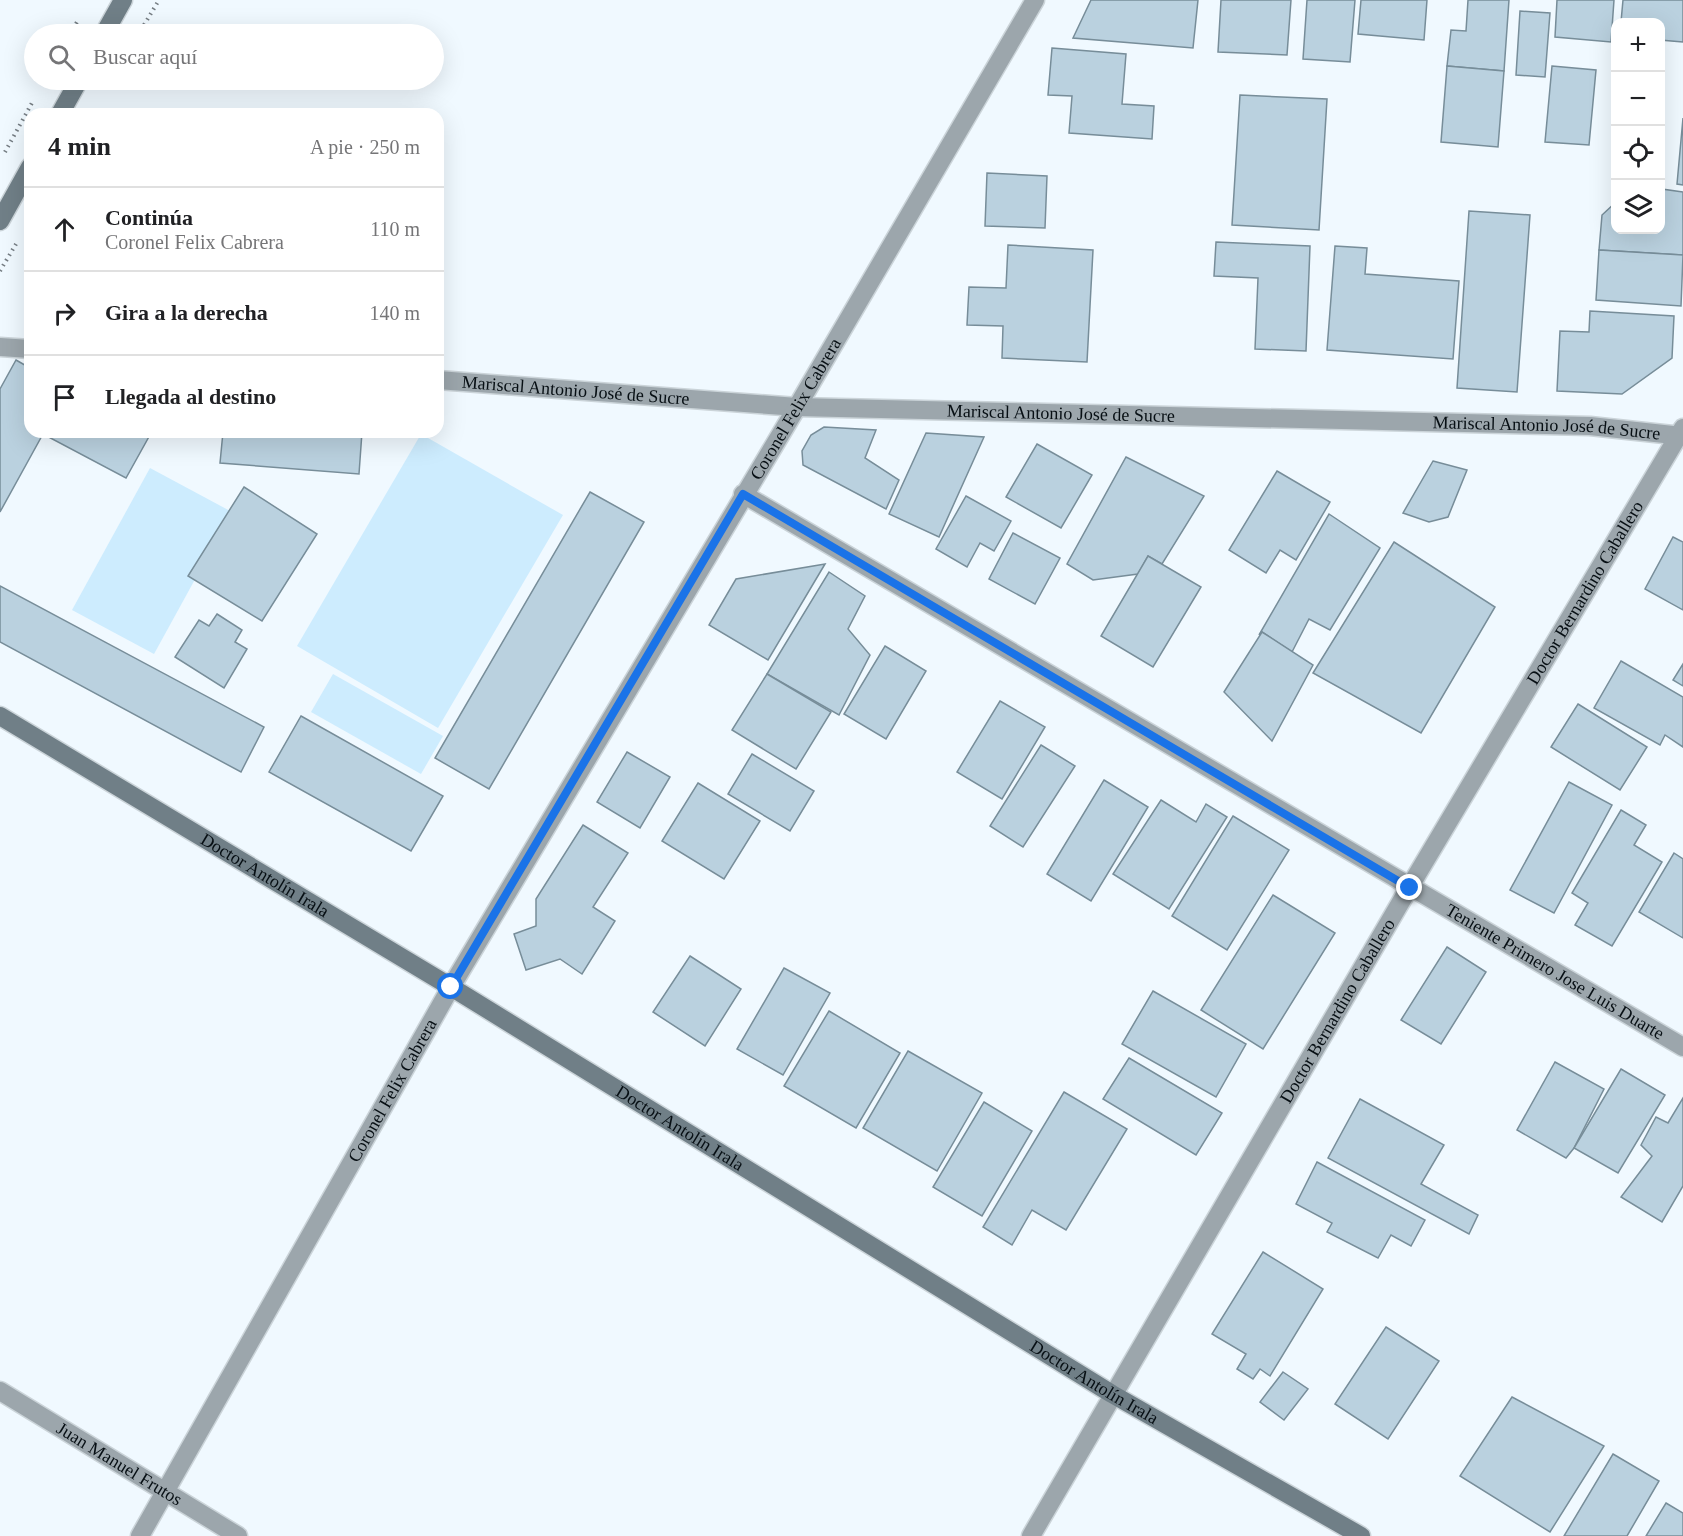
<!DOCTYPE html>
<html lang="es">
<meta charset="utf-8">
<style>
:root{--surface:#fff;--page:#f6f6f6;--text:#202124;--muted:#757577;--line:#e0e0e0}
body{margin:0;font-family:"Times New Roman",serif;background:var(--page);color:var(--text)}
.controls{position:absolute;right:18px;top:18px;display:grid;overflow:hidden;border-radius:12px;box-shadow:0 6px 24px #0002}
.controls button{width:54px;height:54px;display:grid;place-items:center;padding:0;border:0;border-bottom:2px solid var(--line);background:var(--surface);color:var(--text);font:30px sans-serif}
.stop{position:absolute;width:18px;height:18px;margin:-14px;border:4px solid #1a73e8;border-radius:50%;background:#fff}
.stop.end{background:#1a73e8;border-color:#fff;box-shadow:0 2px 6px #0008}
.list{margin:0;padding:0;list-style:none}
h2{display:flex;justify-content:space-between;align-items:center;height:78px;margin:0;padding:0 24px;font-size:26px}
h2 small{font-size:20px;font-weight:400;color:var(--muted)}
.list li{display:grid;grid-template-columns:39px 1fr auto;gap:18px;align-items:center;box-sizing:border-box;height:84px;padding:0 24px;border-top:2px solid var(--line)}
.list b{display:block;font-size:22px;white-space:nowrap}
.list p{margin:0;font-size:20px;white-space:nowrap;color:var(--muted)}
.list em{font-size:20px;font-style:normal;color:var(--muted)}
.icon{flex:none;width:33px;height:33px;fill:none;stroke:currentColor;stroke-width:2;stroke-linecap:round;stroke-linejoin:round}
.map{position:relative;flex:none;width:1683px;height:1536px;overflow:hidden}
.search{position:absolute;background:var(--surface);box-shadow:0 6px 24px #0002;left:24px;top:24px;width:420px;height:66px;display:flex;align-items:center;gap:15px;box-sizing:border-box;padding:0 21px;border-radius:33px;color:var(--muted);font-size:22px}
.panel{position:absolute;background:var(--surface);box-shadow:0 6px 24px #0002;left:24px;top:108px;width:420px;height:330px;border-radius:18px}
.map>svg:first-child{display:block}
.green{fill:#cdecfe}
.building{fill:#bad1df;stroke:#778d99;stroke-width:1.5}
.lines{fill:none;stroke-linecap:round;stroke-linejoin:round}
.street-casing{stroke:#cbd4d9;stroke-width:21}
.secondary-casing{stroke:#cbd4d9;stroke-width:21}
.path{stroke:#757d83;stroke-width:4;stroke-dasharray:1.5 4.5;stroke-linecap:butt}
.street{stroke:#9ca6ac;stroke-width:18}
.secondary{stroke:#707f87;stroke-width:18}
.route{stroke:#1a73e8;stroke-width:8}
.labels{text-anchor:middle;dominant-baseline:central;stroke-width:4.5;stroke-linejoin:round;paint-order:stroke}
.street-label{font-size:18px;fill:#070f14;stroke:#f0f9ff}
</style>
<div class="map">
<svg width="1683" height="1536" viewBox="0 0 1683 1536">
<rect width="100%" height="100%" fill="#f0f9ff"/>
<g class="green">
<polygon points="421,434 563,515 438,728 297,646"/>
<polygon points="150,468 232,512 154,654 72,610"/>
<polygon points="333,674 443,736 421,774 311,712"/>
</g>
<g class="building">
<polygon points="1091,0 1198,0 1193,48 1073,38"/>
<polygon points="1221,0 1291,0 1287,55 1218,52"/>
<polygon points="1307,0 1355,0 1350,62 1303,59"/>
<polygon points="1361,0 1427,0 1424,40 1358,34"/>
<polygon points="1468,0 1509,0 1504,71 1447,66 1451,30 1466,31"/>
<polygon points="1557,0 1614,0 1611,42 1555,37"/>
<polygon points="1623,0 1683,0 1683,42 1660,40 1660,22 1621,22"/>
<polygon points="1520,11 1550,13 1545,77 1516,75"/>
<polygon points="1052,48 1126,54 1122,104 1154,106 1152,139 1069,133 1072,96 1048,95"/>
<polygon points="1447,66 1504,71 1498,147 1441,142"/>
<polygon points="1552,66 1596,70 1589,145 1545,142"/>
<polygon points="1240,95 1327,99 1319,230 1232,225"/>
<polygon points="1683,118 1683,185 1677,184"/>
<polygon points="1662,157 1662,189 1683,192 1683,255 1599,250 1602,215 1616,202 1616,230 1660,230"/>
<polygon points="987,173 1047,176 1045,228 985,226"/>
<polygon points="1469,211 1530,215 1517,392 1457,388"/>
<polygon points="1216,242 1310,246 1306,351 1255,349 1258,278 1214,276"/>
<polygon points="1008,245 1093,250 1087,362 1002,358 1003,326 967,325 969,287 1006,288"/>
<polygon points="1335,246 1367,248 1365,274 1459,281 1453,359 1327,350"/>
<polygon points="1599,250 1683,255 1681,306 1596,300"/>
<polygon points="1590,311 1674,316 1672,358 1622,394 1557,391 1560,331 1589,332"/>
<polygon points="16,360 30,368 30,432 151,433 126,478 43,434 0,512 0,389"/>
<polygon points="824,427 876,430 865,458 899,480 886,509 803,465 802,451 811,435"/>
<polygon points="223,432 362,432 359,474 220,463"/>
<polygon points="926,433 984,437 939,537 889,514"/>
<polygon points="1037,444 1092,475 1061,528 1006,497"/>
<polygon points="1126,457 1204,496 1162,564 1148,556 1138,574 1093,580 1067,564"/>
<polygon points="1433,461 1467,470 1448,517 1429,522 1403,513"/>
<polygon points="1277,471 1330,502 1296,560 1280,550 1266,573 1229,550"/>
<polygon points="244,487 317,534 262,621 188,576"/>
<polygon points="590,492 644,522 489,789 435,758"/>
<polygon points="966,496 1011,521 994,551 980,543 967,567 936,549"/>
<polygon points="1329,514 1380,548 1330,630 1309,619 1292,652 1262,632 1259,635"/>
<polygon points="1013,533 1060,558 1035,604 989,579"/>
<polygon points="1673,537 1683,542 1683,610 1645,589"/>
<polygon points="1394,542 1495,607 1421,733 1313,673"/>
<polygon points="1148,556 1201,587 1153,667 1101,636"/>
<polygon points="825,564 768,660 709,625 736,579"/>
<polygon points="829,572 865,596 848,629 870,655 839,715 767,674"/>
<polygon points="0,586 264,727 241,772 0,642"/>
<polygon points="217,614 242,630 235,642 247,649 224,688 175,657 199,620 209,626"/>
<polygon points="1262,632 1313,665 1272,741 1224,692"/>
<polygon points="885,646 926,671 886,739 844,714"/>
<polygon points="1621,661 1683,697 1683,747 1665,735 1660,745 1594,708"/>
<polygon points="1683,664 1683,686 1673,680"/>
<polygon points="767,674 831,712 796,769 732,730"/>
<polygon points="1000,701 1045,727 1002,799 957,772"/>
<polygon points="1578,704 1647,747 1620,790 1551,747"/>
<polygon points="301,716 443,796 411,851 269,772"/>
<polygon points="1041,745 1075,766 1023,847 990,826"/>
<polygon points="627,752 670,777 640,828 597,802"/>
<polygon points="752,754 814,791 790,831 728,794"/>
<polygon points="1104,780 1148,807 1091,901 1047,874"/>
<polygon points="1569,782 1612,805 1554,913 1510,890"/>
<polygon points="698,783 760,821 724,879 662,841"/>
<polygon points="1161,800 1196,822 1206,804 1227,817 1169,909 1113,874"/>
<polygon points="1621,810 1646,825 1634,845 1662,862 1612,946 1575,925 1588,903 1572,893"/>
<polygon points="1233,816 1289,850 1227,950 1172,916"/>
<polygon points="583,825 628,853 593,907 615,921 582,974 560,959 526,970 514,934 536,926 536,899"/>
<polygon points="1674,853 1683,859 1683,938 1639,912"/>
<polygon points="1273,895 1335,933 1263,1049 1201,1010"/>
<polygon points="1447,947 1486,972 1441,1044 1401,1020"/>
<polygon points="690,956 741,989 705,1046 653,1012"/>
<polygon points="784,968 830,993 783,1075 737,1049"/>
<polygon points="1153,991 1246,1044 1216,1097 1122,1044"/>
<polygon points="829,1011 900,1053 856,1128 784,1086"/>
<polygon points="908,1051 982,1093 937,1171 863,1128"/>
<polygon points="1129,1058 1222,1113 1196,1155 1103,1099"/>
<polygon points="1555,1062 1604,1089 1574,1148 1566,1158 1517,1130"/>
<polygon points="1621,1069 1665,1095 1618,1173 1574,1148"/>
<polygon points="1064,1092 1127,1129 1066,1230 1032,1210 1012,1245 983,1227"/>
<polygon points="1683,1098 1683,1186 1662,1222 1621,1197 1652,1156 1641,1145 1656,1117 1668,1123"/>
<polygon points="1360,1099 1444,1145 1421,1184 1478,1215 1469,1234 1328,1158"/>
<polygon points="984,1102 1032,1131 982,1216 933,1187"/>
<polygon points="1317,1162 1425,1220 1411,1246 1391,1235 1378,1258 1327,1232 1332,1223 1296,1204"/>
<polygon points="1263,1252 1323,1289 1270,1376 1260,1369 1253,1379 1237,1369 1246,1354 1212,1334"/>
<polygon points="1386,1327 1439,1361 1388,1439 1335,1404"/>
<polygon points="1283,1372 1308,1389 1284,1420 1260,1402"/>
<polygon points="1512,1397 1604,1446 1550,1532 1460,1476"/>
<polygon points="1613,1454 1659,1481 1627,1536 1564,1536"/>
<polygon points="1666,1503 1683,1513 1683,1536 1646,1536"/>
</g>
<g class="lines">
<defs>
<g id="street">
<polyline points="0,347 30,349"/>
<path id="s1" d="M438,380L797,407L1590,426L1683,436"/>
<path id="s2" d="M743,494L1683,1047"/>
<path id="s3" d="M0,1391L238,1536"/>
<path id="s4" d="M140,1536L451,987L797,407L1035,0"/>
<path id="s5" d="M1031,1536L1409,888L1683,428"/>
</g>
<g id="secondary">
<polyline points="104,34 123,0"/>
<polyline points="60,114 79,80"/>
<polyline points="0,221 30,167"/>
<path id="s6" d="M0,716L451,987L1112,1394L1361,1536"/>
</g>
</defs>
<use href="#street" class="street-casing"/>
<use href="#secondary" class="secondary-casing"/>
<g class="path">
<polyline points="141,30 159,0"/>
<polyline points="70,34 77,22"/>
<polyline points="106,89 112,80"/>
<polyline points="5,152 33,101"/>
<polyline points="0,271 16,244"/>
</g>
<use href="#street" class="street"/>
<use href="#secondary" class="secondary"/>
</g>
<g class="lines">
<polyline class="route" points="451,987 743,494 1410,888"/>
</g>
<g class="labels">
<g class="street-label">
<text stroke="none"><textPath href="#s1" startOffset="138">Mariscal Antonio José de Sucre</textPath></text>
<text stroke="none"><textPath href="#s4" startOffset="1304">Coronel Felix Cabrera</textPath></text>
<text stroke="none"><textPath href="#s1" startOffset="624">Mariscal Antonio José de Sucre</textPath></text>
<text stroke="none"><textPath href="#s1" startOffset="1110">Mariscal Antonio José de Sucre</textPath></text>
<text stroke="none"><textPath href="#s5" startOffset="1094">Doctor Bernardino Caballero</textPath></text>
<text stroke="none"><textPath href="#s6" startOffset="309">Doctor Antolín Irala</textPath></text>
<text stroke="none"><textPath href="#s2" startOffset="942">Teniente Primero Jose Luis Duarte</textPath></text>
<text stroke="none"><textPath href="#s5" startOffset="608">Doctor Bernardino Caballero</textPath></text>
<text stroke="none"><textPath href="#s4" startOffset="512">Coronel Felix Cabrera</textPath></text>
<text stroke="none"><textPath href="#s6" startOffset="795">Doctor Antolín Irala</textPath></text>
<text stroke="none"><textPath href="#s6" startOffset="1281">Doctor Antolín Irala</textPath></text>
<text stroke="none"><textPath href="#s3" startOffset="140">Juan Manuel Frutos</textPath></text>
</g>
</g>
</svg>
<div class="controls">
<button>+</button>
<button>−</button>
<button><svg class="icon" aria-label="locate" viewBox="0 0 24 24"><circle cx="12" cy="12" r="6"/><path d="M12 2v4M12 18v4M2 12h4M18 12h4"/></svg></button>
<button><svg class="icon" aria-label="layers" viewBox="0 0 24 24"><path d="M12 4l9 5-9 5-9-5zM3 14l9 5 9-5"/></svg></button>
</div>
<div class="stop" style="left:451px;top:987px"></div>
<div class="stop end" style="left:1410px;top:888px"></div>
<div class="search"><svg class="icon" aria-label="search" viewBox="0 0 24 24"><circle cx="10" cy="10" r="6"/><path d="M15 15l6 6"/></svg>Buscar aquí</div>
<section class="panel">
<h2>4 min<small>A pie · 250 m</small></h2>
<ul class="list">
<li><svg class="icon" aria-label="ahead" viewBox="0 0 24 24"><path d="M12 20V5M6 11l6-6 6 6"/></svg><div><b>Continúa</b><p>Coronel Felix Cabrera</p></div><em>110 m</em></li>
<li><svg class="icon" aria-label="right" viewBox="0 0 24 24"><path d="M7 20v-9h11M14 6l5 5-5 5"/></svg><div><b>Gira a la derecha</b></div><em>140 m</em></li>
<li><svg class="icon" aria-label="arrive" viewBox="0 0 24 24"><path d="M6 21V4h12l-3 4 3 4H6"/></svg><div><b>Llegada al destino</b></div></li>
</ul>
</section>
</div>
